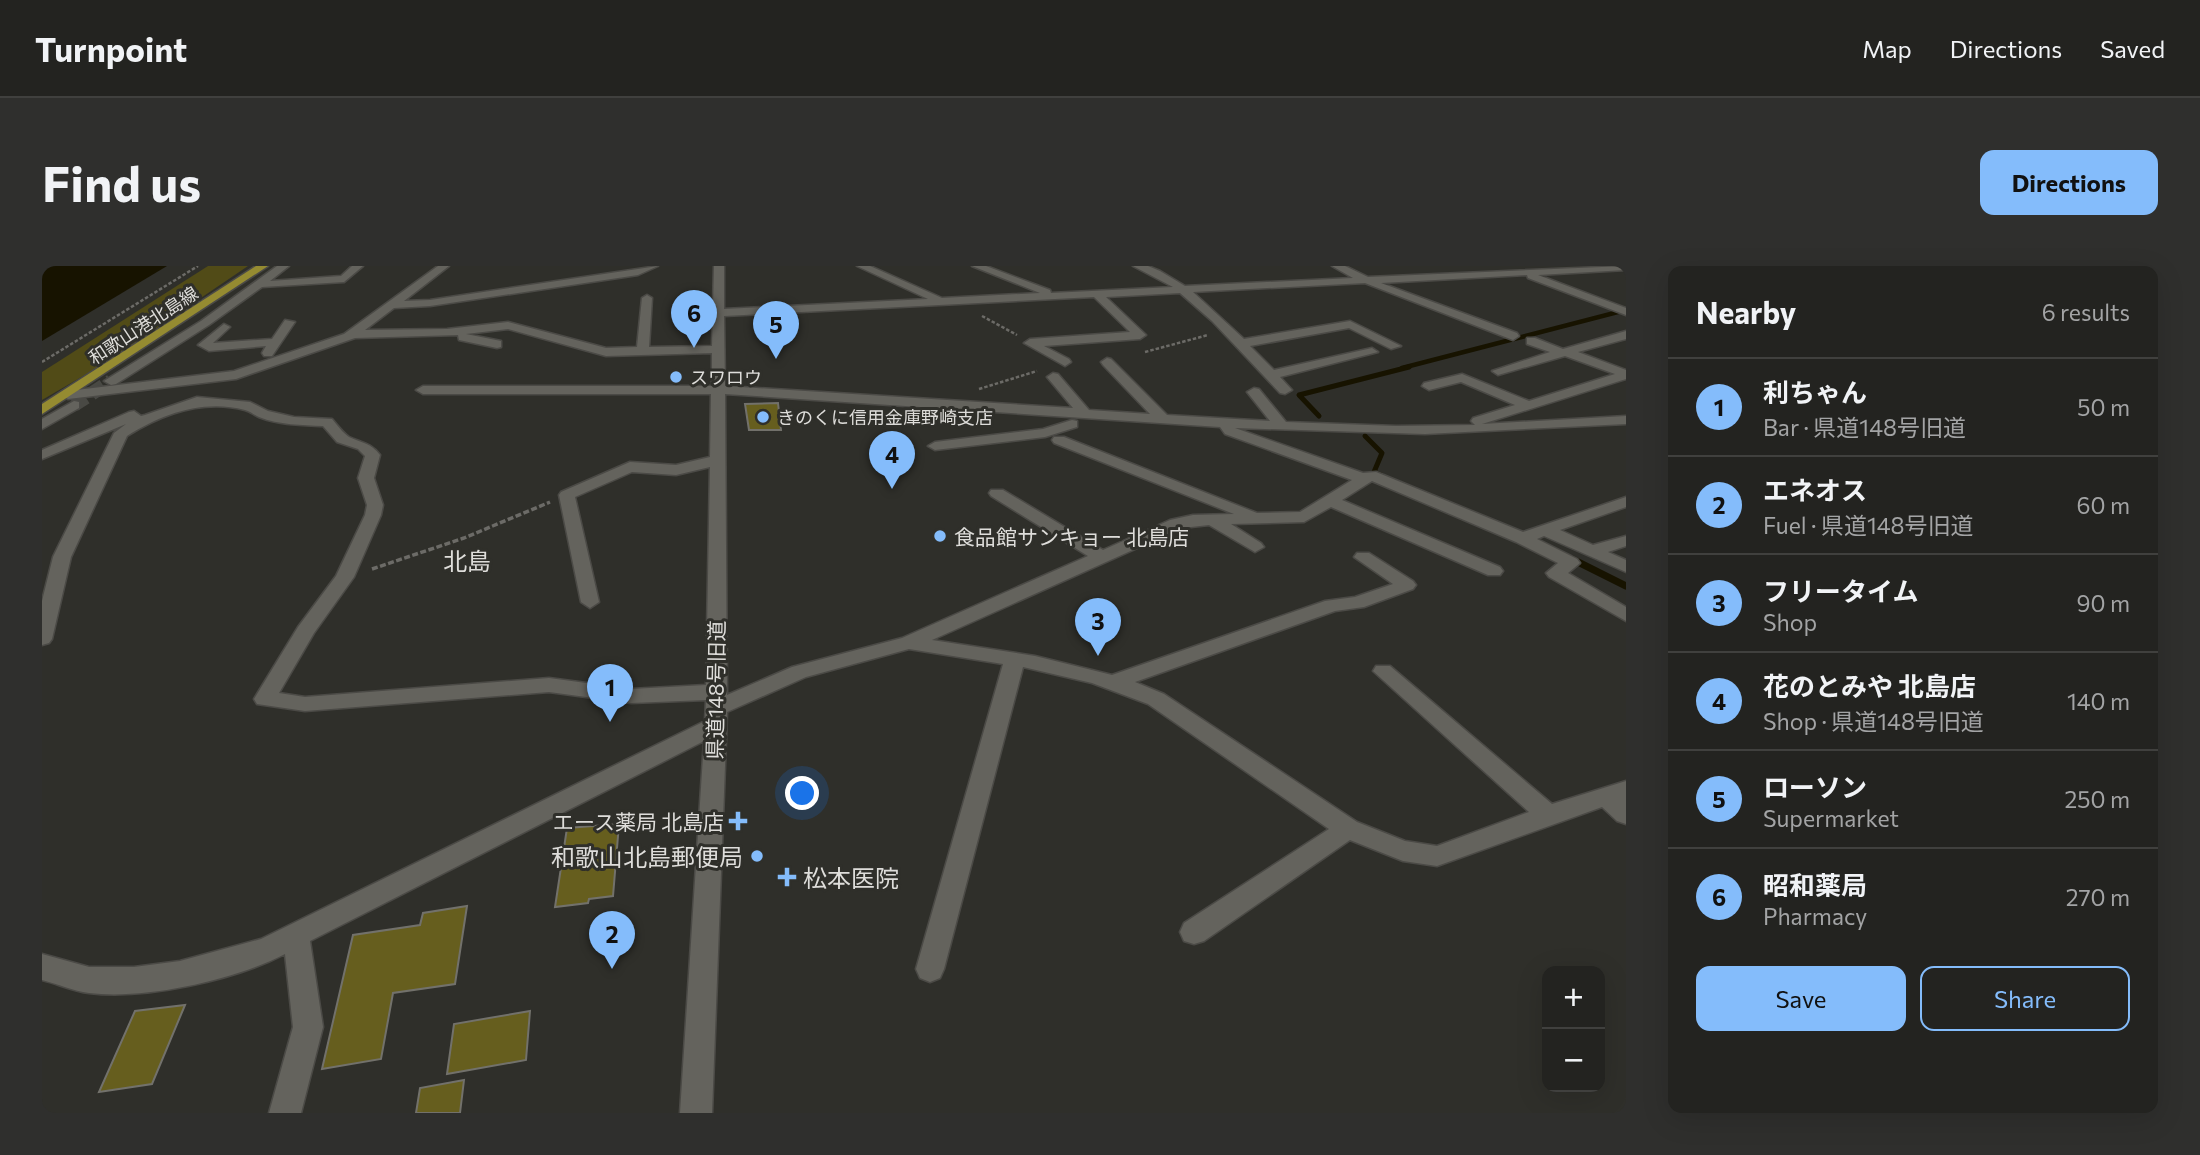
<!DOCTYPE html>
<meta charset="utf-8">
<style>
:root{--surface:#232320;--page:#2f2f2d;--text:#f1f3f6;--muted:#a3a4a5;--line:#40403e;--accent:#84bcfb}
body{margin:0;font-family:Commissioner,"Noto Sans JP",sans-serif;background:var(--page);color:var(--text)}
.controls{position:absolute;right:21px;bottom:21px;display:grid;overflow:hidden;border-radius:14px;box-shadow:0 7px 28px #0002}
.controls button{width:63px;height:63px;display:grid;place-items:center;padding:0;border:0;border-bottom:2px solid var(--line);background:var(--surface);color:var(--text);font:35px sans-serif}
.you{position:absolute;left:761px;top:528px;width:24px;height:24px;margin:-18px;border:5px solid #fff;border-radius:50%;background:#1a73e8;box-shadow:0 0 0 10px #1a73e833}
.badge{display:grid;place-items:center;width:46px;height:46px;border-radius:50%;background:var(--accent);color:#111;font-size:23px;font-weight:700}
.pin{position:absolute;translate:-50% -58px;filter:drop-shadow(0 2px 4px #0008)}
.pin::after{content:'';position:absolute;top:37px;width:24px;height:21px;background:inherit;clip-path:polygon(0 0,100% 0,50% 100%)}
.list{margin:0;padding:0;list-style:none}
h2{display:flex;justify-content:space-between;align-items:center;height:91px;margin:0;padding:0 28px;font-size:30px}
h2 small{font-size:23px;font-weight:400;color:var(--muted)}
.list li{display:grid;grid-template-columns:46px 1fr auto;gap:21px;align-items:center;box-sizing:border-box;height:98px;padding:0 28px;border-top:2px solid var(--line)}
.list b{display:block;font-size:26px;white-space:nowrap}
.list p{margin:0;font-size:23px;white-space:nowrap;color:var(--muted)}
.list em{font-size:23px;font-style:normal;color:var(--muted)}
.actions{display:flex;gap:14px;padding:21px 28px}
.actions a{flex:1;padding:16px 0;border:2px solid var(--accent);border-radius:14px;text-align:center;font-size:24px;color:var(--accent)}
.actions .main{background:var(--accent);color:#111}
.map{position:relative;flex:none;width:1584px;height:847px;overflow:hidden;border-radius:14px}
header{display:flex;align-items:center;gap:42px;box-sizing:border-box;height:98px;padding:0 35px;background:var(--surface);border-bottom:2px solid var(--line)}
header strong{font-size:33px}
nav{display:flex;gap:38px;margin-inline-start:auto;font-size:24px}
.intro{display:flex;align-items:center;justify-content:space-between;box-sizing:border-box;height:168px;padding:0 42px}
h1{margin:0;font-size:49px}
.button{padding:18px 32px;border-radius:14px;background:var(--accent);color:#111;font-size:24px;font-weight:700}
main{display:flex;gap:42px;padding:0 42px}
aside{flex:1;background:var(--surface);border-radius:14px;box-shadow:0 7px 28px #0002}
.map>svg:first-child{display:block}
.green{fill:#514b17}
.water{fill:#171300}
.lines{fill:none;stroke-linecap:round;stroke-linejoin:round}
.stream-far2{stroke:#171300;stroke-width:4.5}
.stream-far1{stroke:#171300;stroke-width:5}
.stream{stroke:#171300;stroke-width:7}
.building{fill:#665e1e;stroke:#72716b;stroke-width:2}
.minor-tunnel{stroke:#494944;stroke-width:14;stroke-dasharray:14 7;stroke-linecap:butt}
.minor-casing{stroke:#4b4a46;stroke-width:3}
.major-casing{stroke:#4b4a46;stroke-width:3}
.path-far1{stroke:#6c6b67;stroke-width:2.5;stroke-dasharray:3.5 2;stroke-linecap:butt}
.path{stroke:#6c6b67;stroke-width:3.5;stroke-dasharray:6 2.5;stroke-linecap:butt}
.minor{fill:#64635d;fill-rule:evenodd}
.major{fill:#958b31;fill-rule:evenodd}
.poi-dot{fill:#84bcfb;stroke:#2f2f2a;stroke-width:2.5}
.labels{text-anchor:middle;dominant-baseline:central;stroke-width:6;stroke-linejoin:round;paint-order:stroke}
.far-street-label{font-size:18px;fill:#deddda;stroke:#2f2f2a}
.far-poi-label{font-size:18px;fill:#deddda;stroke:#2f2f2a;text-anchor:start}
.poi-label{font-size:21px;fill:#deddda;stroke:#2f2f2a;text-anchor:start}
.street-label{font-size:21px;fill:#deddda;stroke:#2f2f2a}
.quarter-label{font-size:24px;fill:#deddda;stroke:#2f2f2a}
.near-poi-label{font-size:24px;fill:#deddda;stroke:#2f2f2a;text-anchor:end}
</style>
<header>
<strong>Turnpoint</strong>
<nav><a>Map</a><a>Directions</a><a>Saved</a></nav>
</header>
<div class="intro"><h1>Find us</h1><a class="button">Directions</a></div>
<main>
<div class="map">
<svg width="1584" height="847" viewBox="0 0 1584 847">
<rect width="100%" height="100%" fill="#2f2f2a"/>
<polygon class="green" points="166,0 206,0 60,99 0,134 0,106"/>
<polygon class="water" points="0,0 125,0 0,75"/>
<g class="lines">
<polyline class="stream-far2" points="1360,102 1584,44"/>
<g class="stream-far1">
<polyline points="1277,150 1257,129 1367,101"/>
<polyline points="1323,170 1340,187 1332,206 1339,209"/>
</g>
<polyline class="stream" points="1530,293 1584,320"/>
</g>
<g class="building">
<polygon points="736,137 739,164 707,164 703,138"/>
<polygon points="577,558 571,630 547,633 546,637 513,641 525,562"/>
<polygon points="425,640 413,718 351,727 339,793 280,803 311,669 378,659 381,647"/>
<polygon points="143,739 110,818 57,826 93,745"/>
<polygon points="488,745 484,794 405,808 412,758"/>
<polygon points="422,814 418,847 374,847 378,822"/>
</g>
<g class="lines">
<polyline class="minor-tunnel" points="32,139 69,115"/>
<defs>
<g id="minor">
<polygon points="235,0 247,0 228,15 299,10 310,0 321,0 302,16 220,21 167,59 74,118 69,119 62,115 159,55"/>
<path d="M396,0H407L362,35L388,34L616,0L596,9L388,40L352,42L323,64L405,63L466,56L564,82L595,81L600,32L605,29L610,32L607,81L670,80L672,0H682V43L886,33L815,0H828L900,32L998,27L930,0H944L1008,24L1009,27L1131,21L1091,0H1106L1118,5L1143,20L1311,12L1290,0H1303L1326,11L1584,0V4L1496,9L1584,42V49L1486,12L1485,9L1339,17L1475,67L1477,70L1471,74L1323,17L1151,26L1202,73L1308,55L1359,80L1349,83L1307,62L1208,80L1232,104L1330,82L1336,86L1238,111L1250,124L1243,128L1238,127L1170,55L1138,27L1064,31L1104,69L1098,73L1002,80L1027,93L1029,96L1023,100L982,77L988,73L1088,66L1052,31L682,50L683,120L1031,142L1005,111L1011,107L1016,108L1047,144L1108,148L1061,99L1059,96L1065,92L1069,93L1125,149L1228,155L1205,126L1212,122L1217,123L1244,156L1354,160L1433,159L1429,155L1431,152L1473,139L1419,116L1387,124L1380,120L1382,117L1420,108L1487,135L1573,108L1523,90L1456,109L1450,105L1508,86L1485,78V72H1493L1521,83L1584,65V73L1536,86L1584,104V113L1440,158L1584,150V158L1383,168L1193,162L1321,207L1334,206L1481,266L1584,231V241L1518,264L1551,279L1584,270V280L1566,286L1584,294V306L1502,270L1495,273L1535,293L1538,297L1526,307L1584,341V355L1507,311L1504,307L1516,297L1474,276L1330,215L1300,234L1458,301L1461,305L1458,309H1446L1289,241L1262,256L1189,258L1219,277L1222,281L1213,286L1167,259L1140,262L890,374L993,390L1070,409L1283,335L1313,331L1351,318L1312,291L1315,287H1327L1371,315L1374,319L1371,323L1322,341L1293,345L1093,416L1122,428L1315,556L1363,575L1395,580L1487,546L1331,405L1334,400H1348L1510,538L1584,515V558L1575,555L1560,541L1395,600L1361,595L1308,574L1162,675L1152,678L1142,675L1138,666L1142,657L1287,563L1106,438L1050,417L981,401L902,703L898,712L888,716L878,712L874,703L961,398L867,383L764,411L685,446L670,847H638L662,475L268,675L281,761L259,847H227L251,761L243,688C193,714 103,734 47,727C31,725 16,718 0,714V688L47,701H92L138,695L219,673L663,455L664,434L589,437L507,426L263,445L215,438L212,433L256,361L294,310L323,249L325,239L316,212L323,190L316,183L295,176L281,160C260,159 237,159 217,151C212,149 208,145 203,144C161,133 120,148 85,170L29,291L10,373L7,377L0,379V335L11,291L72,167L84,158L0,193V184L87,146L92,145L99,150L103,149L155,131L208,136L226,145L252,151L290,153C295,159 301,167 307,171C320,177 329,177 338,189L332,212L341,239L339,249L312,311L272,367L237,427L263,431L507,412L589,423L664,419L668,201L634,209L590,206L533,231L557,336L548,342L539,336L517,229L519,226L588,196L634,199L668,191L669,128H381L374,124L381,120H670V87L564,90L466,63L424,68L459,75V81L455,82L417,74L416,69L313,72L194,113L26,133L19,129L26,125L192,105L302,68ZM683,128L1178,161L1183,168L1310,214L1258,246L1215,247L1022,171H1012L1010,174L1012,177L1192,248L1151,249L1128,254L1061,284L961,224H949L947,227L949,230L1046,290L860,372L750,401L685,429Z"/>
<polygon points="243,54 253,56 230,90 222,90 220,87 224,80 167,85 156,79 182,58 188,61 171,77 230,73"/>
<polygon points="32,135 37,136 37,142 0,163 0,153"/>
<polygon points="1030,154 1035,155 1035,161 1003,171 893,184 886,180 893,176 1001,163"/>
</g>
<polygon id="major" points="214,0 226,0 0,148 0,138"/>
</defs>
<use href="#minor" class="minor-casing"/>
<use href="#major" class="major-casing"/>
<g class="path-far1">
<polyline points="940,50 975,69"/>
<polyline points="1103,86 1166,69"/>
<polyline points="0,96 156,0"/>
<polyline points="937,123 995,105"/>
</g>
<polyline class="path" points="330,303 422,272 508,236"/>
<use href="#minor" class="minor"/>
<use href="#major" class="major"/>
</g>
<g class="poi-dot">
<circle cx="634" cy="111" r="7"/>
<circle cx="721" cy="151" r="7"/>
<circle cx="898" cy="270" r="7"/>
<path d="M692.5 544.5h7v7h7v7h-7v7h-7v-7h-7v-7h7z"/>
<circle cx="715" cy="590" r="7"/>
<path d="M741.5 600.5h7v7h7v7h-7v7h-7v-7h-7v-7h7z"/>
</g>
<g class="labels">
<g class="far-street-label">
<text transform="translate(101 59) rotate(-33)">和歌山港北島線</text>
</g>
<g class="far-poi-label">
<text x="648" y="111">スワロウ</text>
<text x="735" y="151">きのくに信用金庫野崎支店</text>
</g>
<g class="poi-label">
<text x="912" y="270">食品館サンキョー 北島店</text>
<text x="682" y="555" text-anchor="end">エース薬局 北島店</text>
</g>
<g class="street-label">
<text transform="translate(673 424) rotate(-89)">県道148号旧道</text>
</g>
<g class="quarter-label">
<text x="425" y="294">北島</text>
</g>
<g class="near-poi-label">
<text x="701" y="590">和歌山北島郵便局</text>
<text x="761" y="611" text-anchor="start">松本医院</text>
</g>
</g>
</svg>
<div class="controls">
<button>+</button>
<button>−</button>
</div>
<div class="you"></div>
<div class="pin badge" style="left:568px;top:456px">1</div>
<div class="pin badge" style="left:570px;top:703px">2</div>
<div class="pin badge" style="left:1056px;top:390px">3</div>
<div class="pin badge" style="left:850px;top:223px">4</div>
<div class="pin badge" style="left:734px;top:93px">5</div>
<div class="pin badge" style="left:652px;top:82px">6</div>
</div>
<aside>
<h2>Nearby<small>6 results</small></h2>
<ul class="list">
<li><span class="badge">1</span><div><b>利ちゃん</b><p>Bar · 県道148号旧道</p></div><em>50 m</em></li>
<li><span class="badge">2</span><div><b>エネオス</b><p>Fuel · 県道148号旧道</p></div><em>60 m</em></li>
<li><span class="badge">3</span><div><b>フリータイム</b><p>Shop</p></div><em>90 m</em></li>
<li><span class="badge">4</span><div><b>花のとみや 北島店</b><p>Shop · 県道148号旧道</p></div><em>140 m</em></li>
<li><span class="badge">5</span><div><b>ローソン</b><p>Supermarket</p></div><em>250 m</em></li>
<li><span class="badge">6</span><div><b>昭和薬局</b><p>Pharmacy</p></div><em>270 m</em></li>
</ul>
<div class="actions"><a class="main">Save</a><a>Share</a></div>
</aside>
</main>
